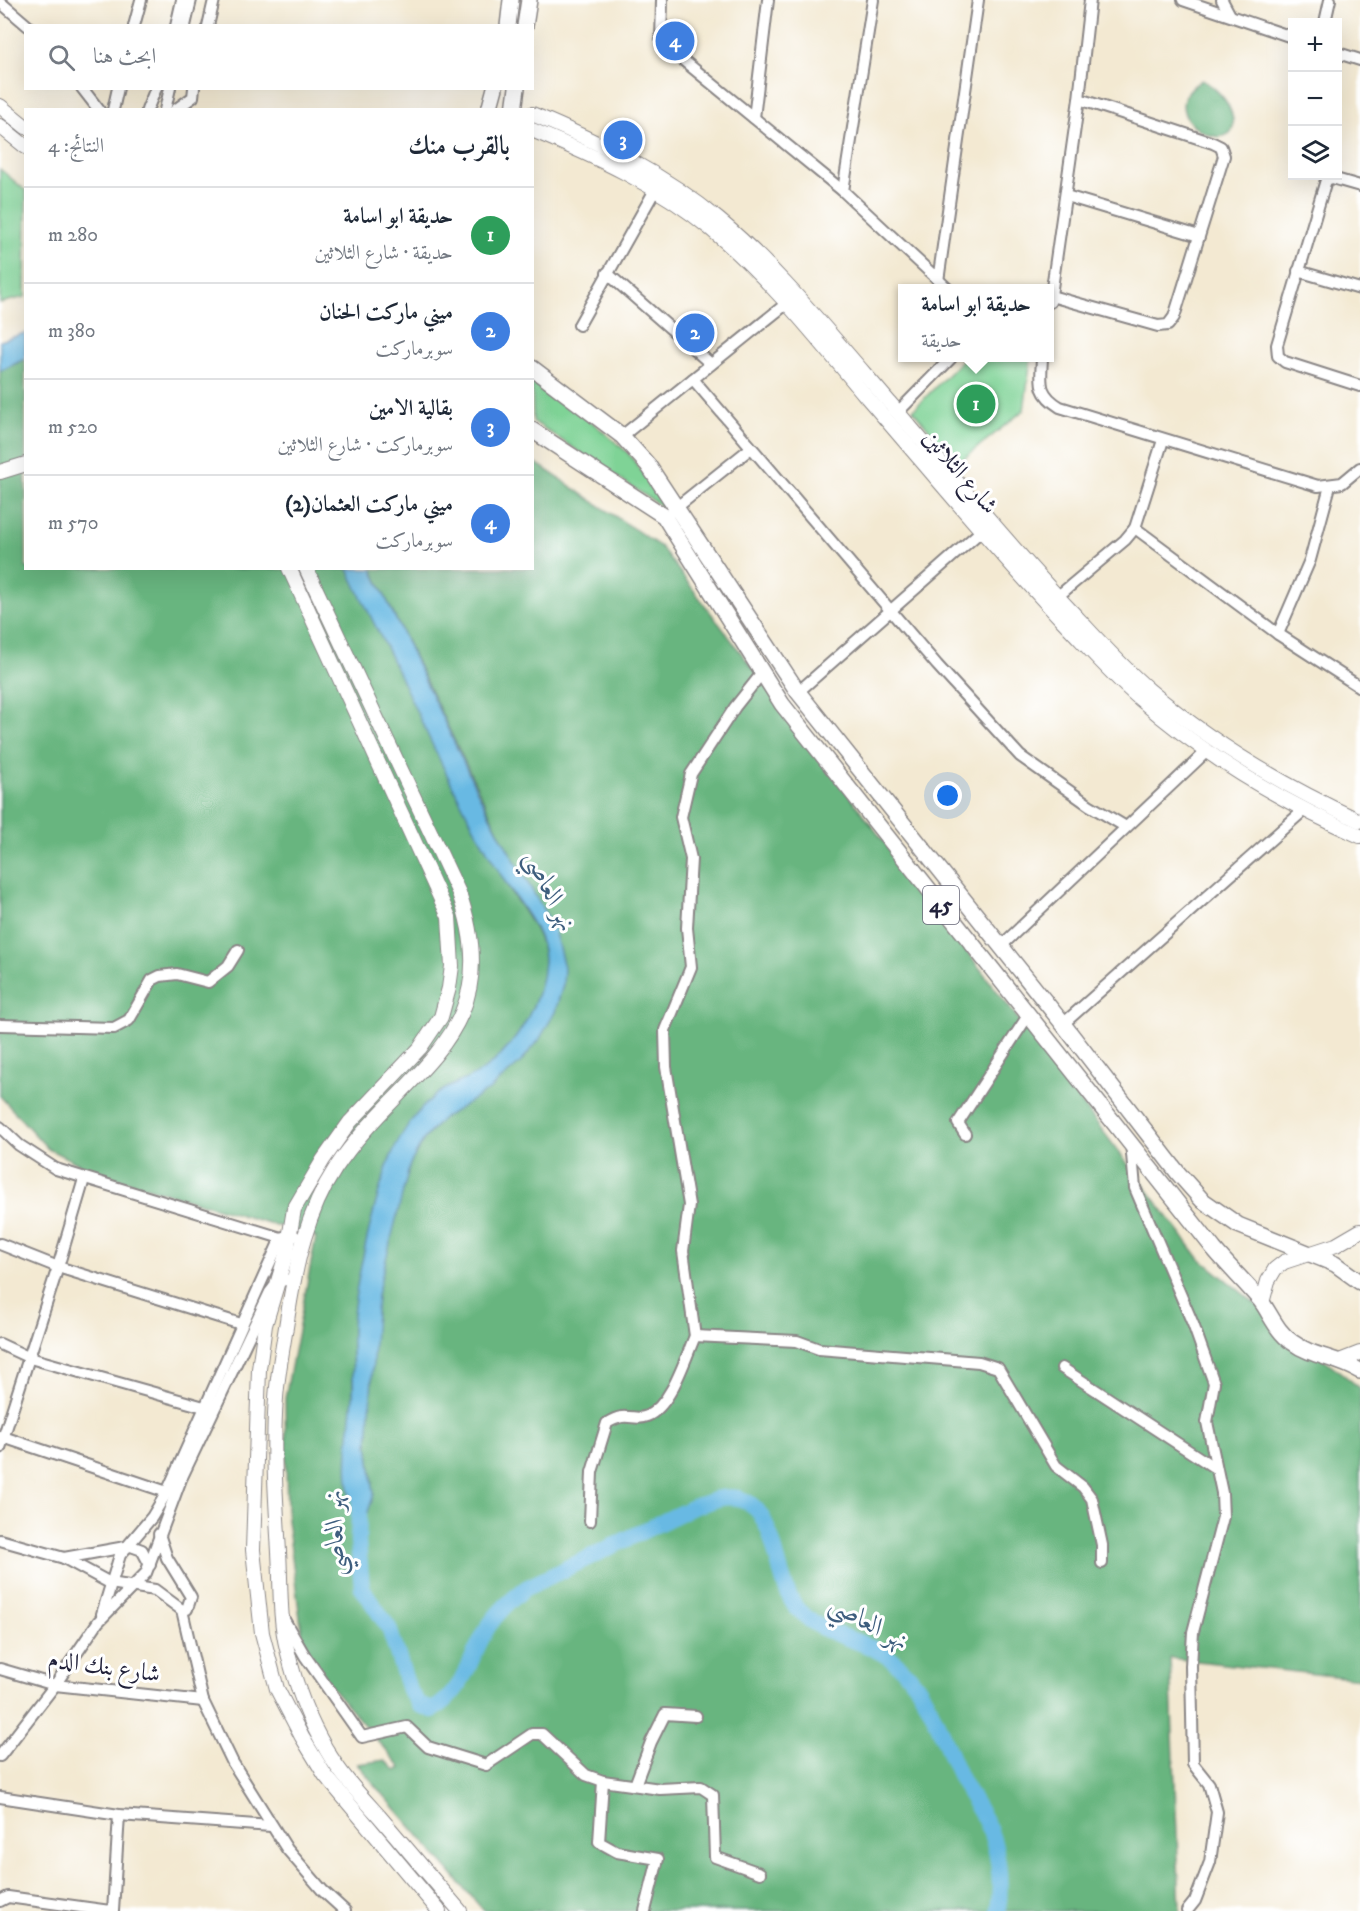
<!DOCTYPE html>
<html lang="ar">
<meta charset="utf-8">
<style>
:root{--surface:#fff;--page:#f6f6f7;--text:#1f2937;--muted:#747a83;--line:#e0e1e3;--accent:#0f766e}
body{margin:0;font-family:"IM FELL DW Pica",Amiri,serif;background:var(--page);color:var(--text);direction:rtl}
.controls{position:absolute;right:18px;top:18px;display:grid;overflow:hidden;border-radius:0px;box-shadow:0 6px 24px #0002}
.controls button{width:54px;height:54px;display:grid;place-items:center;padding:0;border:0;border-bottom:2px solid var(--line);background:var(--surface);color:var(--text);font:30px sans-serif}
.you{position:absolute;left:948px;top:796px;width:21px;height:21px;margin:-15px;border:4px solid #fff;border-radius:50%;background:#1a73e8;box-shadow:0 0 0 9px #1a73e833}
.badge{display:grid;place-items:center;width:39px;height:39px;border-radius:50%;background:var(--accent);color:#fff;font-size:20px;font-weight:700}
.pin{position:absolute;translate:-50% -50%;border:3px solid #fff;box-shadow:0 2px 6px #0006}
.popup{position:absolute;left:898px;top:284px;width:156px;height:78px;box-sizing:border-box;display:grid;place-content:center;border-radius:0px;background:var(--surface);filter:drop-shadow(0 2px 4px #0005);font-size:20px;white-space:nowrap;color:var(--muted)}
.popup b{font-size:22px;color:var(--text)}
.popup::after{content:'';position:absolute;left:50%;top:100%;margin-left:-12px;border:12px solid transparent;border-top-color:var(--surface)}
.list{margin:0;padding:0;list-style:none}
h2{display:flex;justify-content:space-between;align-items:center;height:78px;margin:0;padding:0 24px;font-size:26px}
h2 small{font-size:20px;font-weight:400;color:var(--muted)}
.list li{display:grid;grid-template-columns:39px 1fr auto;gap:18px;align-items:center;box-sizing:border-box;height:96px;padding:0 24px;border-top:2px solid var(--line)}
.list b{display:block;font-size:22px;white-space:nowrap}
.list p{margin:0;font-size:20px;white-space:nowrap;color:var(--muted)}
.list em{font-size:20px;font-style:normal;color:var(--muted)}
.icon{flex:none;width:33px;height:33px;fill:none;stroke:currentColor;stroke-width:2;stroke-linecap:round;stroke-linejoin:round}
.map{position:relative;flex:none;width:1360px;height:1911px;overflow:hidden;direction:ltr}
.search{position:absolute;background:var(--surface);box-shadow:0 6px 24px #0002;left:24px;top:24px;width:510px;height:66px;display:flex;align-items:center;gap:15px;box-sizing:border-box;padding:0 21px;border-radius:0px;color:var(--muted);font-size:22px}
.panel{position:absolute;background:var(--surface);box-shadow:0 6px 24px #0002;left:24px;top:108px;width:510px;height:462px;border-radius:0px;direction:rtl}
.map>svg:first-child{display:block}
.green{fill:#7fd396;stroke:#507a68;stroke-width:1.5}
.forest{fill:#67b57f;stroke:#446c5d;stroke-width:1.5}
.water{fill:#68b9e3;stroke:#456e8f;stroke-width:1.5}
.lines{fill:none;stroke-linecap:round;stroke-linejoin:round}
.river{stroke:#68b9e3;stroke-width:16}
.minor-casing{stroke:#8a8686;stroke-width:14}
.major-casing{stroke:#8a8686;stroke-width:16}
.highway-casing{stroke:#8a8686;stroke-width:18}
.minor{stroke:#fff;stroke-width:10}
.major{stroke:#fff;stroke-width:14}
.highway{stroke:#fff;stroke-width:15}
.labels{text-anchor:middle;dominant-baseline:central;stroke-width:6;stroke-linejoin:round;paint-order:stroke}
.shield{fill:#fff;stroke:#646476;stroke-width:1.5}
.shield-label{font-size:22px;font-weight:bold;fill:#22223b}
.street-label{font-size:24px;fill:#22223b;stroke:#fff}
.water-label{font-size:26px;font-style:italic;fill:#3e5e7e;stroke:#fff}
</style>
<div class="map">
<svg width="1360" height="1911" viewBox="0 0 1360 1911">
<rect width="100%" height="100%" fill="#fff"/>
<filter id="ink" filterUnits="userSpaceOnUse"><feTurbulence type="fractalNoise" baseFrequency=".0167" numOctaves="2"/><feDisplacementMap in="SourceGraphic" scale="12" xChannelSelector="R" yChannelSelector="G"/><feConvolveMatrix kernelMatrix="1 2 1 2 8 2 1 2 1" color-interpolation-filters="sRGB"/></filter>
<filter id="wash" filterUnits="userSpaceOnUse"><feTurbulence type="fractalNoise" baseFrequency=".008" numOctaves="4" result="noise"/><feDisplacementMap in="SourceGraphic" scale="24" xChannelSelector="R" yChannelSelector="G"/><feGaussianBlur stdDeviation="1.35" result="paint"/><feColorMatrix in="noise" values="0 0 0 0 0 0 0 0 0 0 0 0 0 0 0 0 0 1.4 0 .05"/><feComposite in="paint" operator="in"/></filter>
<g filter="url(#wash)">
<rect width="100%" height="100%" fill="#f3e9d2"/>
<g class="green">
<polygon points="0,169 26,191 25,297 0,303"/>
<polygon points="964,358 1031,358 1024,410 957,464 913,410"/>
<polygon points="532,379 585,416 628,453 667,505 664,508 533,421"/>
</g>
<g class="forest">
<path d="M1202,80C1215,87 1229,101 1232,115C1245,165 1142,117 1202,80Z"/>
<path d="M25,359L26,568L348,569L509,889C522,910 543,934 544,959C546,999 516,1046 485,1069C467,1082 447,1088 429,1101L358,1289L352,1329L353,1396L349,1486L373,1483L368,1444L374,1328L377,1295L388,1246L410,1164L424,1139L442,1119L462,1105L563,985L502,839L372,569L532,568L533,461L661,547L1199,1258L1360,1388V1679L1170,1658L1180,1911H484L357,1764L385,1760L396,1771L401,1768L305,1656L287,1520L285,1398L316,1237L95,1172L48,1149L0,1096V371Z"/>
</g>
<g class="water">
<polygon points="25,333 25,359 0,371 0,341"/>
<path d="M348,569H372L478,793L502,839L553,926L564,967L563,985L555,1012L539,1040L520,1063L489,1090L442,1119L424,1139L410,1164L377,1295L368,1444L374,1494L368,1512L360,1516C338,1491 351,1428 353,1396C354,1373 351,1350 352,1327C354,1287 379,1173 399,1140C410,1121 426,1100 445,1089C458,1082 471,1078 483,1070C517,1047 542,1001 544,961C545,932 518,903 504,880C463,812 431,742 397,670C381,636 363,603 348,569Z"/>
</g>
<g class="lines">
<path class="river" d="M360,1496L358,1541L362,1588L389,1628L409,1690L419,1705L432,1710C464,1694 470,1656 488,1627C498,1611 512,1599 526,1588L695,1506C704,1504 713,1500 721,1498C781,1488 770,1581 799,1611C827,1638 861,1637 891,1659C932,1688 941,1741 963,1783C974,1803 988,1821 994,1843C1000,1865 1001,1889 998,1911"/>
</g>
</g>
<g filter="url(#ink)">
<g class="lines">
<defs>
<g id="minor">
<polyline points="662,0 661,42 843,191 947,288"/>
<polyline points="1183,0 1292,37"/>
<polyline points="1222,0 1230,15"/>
<polyline points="0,2 28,26"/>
<polyline points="1325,22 1330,0"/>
<polyline points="134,26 141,0"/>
<polyline points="176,26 182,0"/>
<polyline points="185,26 191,0"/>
<polyline points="208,26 214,0"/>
<polyline points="1338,53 1360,60"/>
<polyline points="82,88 99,110"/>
<polyline points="113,110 118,88"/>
<polyline points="147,110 156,88"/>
<polyline points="165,110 170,88"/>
<polyline points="175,110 193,97 194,88"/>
<polyline points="754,118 768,0"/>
<polyline points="1360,186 1332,178 1326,180 1277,345 1278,356 1285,362 1360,386"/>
<polyline points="843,191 873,0"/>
<polyline points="1066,196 1199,236"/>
<polyline points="1298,271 1360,289"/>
<polyline points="607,273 711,364"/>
<polyline points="938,281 978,0"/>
<polyline points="1051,296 1158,326 1168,325 1174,317 1224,156 1221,147 1213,143 1079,99"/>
<polyline points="1050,302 1079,99 1090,0"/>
<polyline points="579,325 655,190"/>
<path d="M1042,358C1041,382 1037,393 1060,407L1318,486L1342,483L1360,468"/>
<polyline points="693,379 937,665 1020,756 1089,805 1126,827"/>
<polyline points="898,412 951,358"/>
<polyline points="622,436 786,304"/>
<polyline points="672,511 751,448"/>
<polyline points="1135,528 1278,634 1360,687"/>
<polyline points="1057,597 1125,540 1135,528 1163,440"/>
<polyline points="1278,634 1310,560 1330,486"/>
<polyline points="798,692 980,532"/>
<polyline points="1000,947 1206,752"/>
<polyline points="1063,1024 1303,811"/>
<polyline points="0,1025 114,1028 129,1020 152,980 160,976 177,974 208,982 228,966 238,950"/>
<polyline points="0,1127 19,1145 56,1169 281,1238"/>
<polyline points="965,1134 958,1123 1029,1014"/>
<polyline points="1131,1143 1135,1188 1193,1324 1214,1383 1207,1422 1222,1493 1223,1517 1193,1632 1191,1666 1193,1764 1209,1784 1217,1812 1210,1862 1195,1901 1187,1911"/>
<polyline points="0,1244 58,1267 241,1324"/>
<polyline points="695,1336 683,1251 689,1205 666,1067 665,1030 691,967 687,928 691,859 681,817 691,774 735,707 762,673"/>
<polyline points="0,1344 30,1358 204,1407"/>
<polyline points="1062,1368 1215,1468"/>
<polyline points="0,1436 167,1492"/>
<polyline points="0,1448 58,1267 84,1179"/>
<path d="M590,1521L592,1472L607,1423C628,1410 633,1422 647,1416C671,1406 685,1359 695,1336L797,1341L819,1349L979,1362L998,1368L1056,1466L1083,1487L1092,1499L1102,1545V1563"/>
<polyline points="159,1534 167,1558 191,1597 187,1609 182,1610"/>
<polyline points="0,1540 64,1558 131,1546 142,1550 150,1565"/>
<polyline points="64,1558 110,1583 155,1590 182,1610 203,1701 233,1763 287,1849 323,1891 345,1911"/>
<polyline points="102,1614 120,1555 152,1517 167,1492 281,1238 289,1235 295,1236"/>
<polyline points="283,1618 305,1656 362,1737 407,1727 428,1747 486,1765 532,1734 542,1734 586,1775 603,1781 599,1842 617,1852 658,1859 645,1911"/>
<polyline points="0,1669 55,1685 203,1701"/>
<polyline points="0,1756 55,1685 98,1622 146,1573 181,1479 270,1292 278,1282 294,1278"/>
<polyline points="603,1781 660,1789 701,1787 713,1795 715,1857 760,1873"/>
<polyline points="635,1785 651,1742 665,1714 696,1716"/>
<polyline points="0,1797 119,1815 271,1826"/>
<polyline points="0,1901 8,1897 110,1911"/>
<polyline points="113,1911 119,1815"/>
</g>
<g id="major">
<polyline points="0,106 26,127"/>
<path d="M532,114C599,142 664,174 719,220C773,265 818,320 864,373C933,452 999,535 1071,611C1096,638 1121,666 1149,690C1213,744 1284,786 1360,821"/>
<polyline points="0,126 26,147"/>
<path d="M532,130C595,156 658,185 711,229C769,277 817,338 865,395C931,471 994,548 1062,620C1088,647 1112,675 1140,699C1206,757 1280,801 1360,836"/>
<polyline points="0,472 26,464"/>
<polyline points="289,568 449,917 452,966 449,988 441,1017 420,1048 350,1122 323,1160 294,1209 287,1251 265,1325 259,1369 253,1550 262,1633 277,1689 302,1737 325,1775 439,1911"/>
<path d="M306,568L459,893C510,1038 401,1069 335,1169C307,1212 296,1263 288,1314C284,1342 278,1370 276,1398C272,1449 276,1501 279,1552C281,1583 279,1618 287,1649C295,1683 308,1719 326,1749C340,1774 360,1795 379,1816C406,1848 433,1879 460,1911"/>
<polyline points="1262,1303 1268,1281 1275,1269 1284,1262 1336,1245 1360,1231"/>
<polyline points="1342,1360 1360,1353"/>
</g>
<g id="highway">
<polyline points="508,26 511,0"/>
<polyline points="525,26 529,0"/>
<polyline points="489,110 495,88"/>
<polyline points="514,110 517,88"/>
<polyline points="532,368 622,436 648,465 798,692 1063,1024 1178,1173 1202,1200 1238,1225 1335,1264 1360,1282"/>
<path d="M532,430L664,516L782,704L1214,1249C1229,1267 1246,1283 1261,1301C1271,1315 1277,1332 1292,1342C1312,1357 1337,1357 1360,1371"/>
</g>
</defs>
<use href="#minor" class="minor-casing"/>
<use href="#major" class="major-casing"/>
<use href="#highway" class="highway-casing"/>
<use href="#minor" class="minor"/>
<use href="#major" class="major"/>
<use href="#highway" class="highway"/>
</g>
</g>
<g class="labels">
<rect class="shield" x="923" y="886" width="36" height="38" rx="4.5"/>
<g class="shield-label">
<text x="941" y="905">45</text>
</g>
<g class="street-label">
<text transform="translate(960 472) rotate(50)">شارع الثلاثين</text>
<text transform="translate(104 1667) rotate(8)">شارع بنك الدم</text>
</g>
<g class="water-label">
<text transform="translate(550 891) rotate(64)">نهر العاصي</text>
<text transform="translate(335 1533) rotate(-92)">نهر العاصي</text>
<text transform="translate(869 1623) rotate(29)">نهر العاصي</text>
</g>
</g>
</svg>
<div class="controls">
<button>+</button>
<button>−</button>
<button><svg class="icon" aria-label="layers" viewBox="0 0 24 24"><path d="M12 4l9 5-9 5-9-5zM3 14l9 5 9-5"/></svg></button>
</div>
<div class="you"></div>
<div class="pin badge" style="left:976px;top:404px;background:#2e9e5b">1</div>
<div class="popup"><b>حديقة ابو اسامة</b>حديقة</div>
<div class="pin badge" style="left:695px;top:333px;background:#3f7fe0">2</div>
<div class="pin badge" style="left:623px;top:140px;background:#3f7fe0">3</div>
<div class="pin badge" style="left:675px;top:41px;background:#3f7fe0">4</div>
<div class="search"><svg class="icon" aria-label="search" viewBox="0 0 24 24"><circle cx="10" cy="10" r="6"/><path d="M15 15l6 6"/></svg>ابحث هنا</div>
<section class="panel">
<h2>بالقرب منك<small>النتائج: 4</small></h2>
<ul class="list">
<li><span class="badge" style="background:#2e9e5b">1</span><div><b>حديقة ابو اسامة</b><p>حديقة · شارع الثلاثين</p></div><em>280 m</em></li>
<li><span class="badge" style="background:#3f7fe0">2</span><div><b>ميني ماركت الحنان</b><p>سوبرماركت</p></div><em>380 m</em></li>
<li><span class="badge" style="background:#3f7fe0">3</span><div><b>بقالية الامين</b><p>سوبرماركت · شارع الثلاثين</p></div><em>520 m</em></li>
<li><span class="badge" style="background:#3f7fe0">4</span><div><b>ميني ماركت العثمان(2)</b><p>سوبرماركت</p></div><em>570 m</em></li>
</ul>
</section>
</div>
